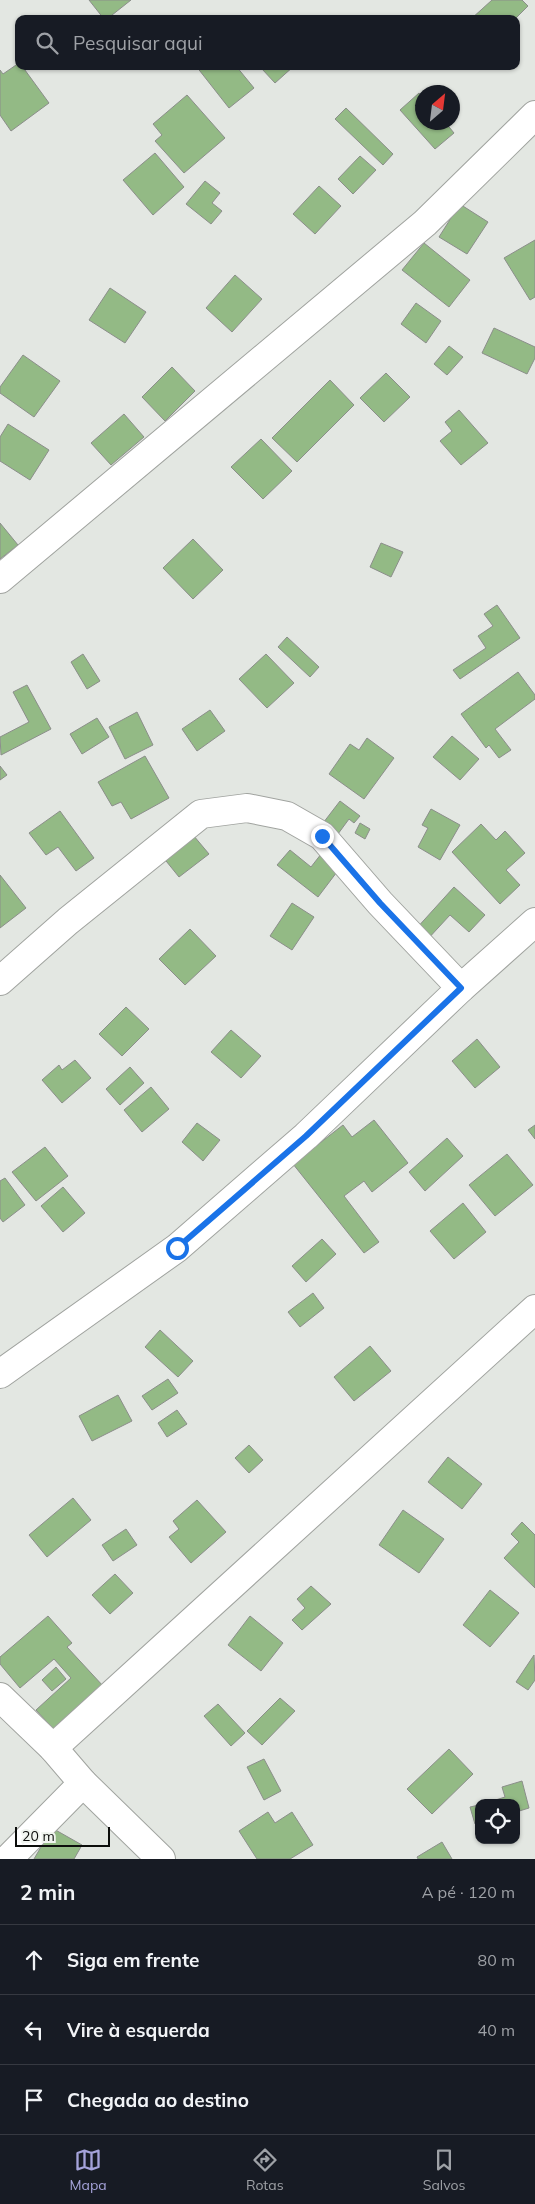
<!DOCTYPE html>
<html lang="pt">
<meta charset="utf-8">
<style>
:root{--surface:#171b24;--page:#20242c;--text:#f1f3f6;--muted:#9ea1a6;--line:#363941;--accent:#a5a3da}
body{margin:0;font-family:Mulish,sans-serif;background:var(--page);color:var(--text)}
.controls{position:absolute;right:15px;bottom:15px;display:grid;overflow:hidden;border-radius:10px;box-shadow:0 1px 4px #0004}
.controls button{width:45px;height:45px;display:grid;place-items:center;padding:0;border:0;border-bottom:1px solid var(--line);background:var(--surface);color:var(--text);font:25px sans-serif}
.compass{position:absolute;left:415px;top:85px;width:45px;height:45px;border-radius:50%;background:var(--surface);box-shadow:0 1px 4px #0004;rotate:28deg}
.scale{position:absolute;left:15px;bottom:12px;width:95px;box-sizing:border-box;padding-left:5px;border:2px solid #0c0d0b;border-top:0;font-size:14px;line-height:18px;white-space:nowrap;color:#0c0d0b;-webkit-text-stroke:4px #f0f4ef;paint-order:stroke}
.stop{position:absolute;width:15px;height:15px;margin:-11px;border:4px solid #1a73e8;border-radius:50%;background:#fff}
.stop.end{background:#1a73e8;border-color:#fff;box-shadow:0 1px 5px #0008}
.list{margin:0;padding:0;list-style:none}
h2{display:flex;justify-content:space-between;align-items:center;height:65px;margin:0;padding:0 20px;font-size:21px}
h2 small{font-size:16px;font-weight:400;color:var(--muted)}
.list li{display:grid;grid-template-columns:32px 1fr auto;gap:15px;align-items:center;box-sizing:border-box;height:70px;padding:0 20px;border-top:1px solid var(--line)}
.list b{display:block;font-size:19px;white-space:nowrap}
.list em{font-size:16px;font-style:normal;color:var(--muted)}
.icon{flex:none;width:28px;height:28px;fill:none;stroke:currentColor;stroke-width:2;stroke-linecap:round;stroke-linejoin:round}
.map{position:relative;flex:none;width:535px;height:1859px;overflow:hidden}
.search{position:absolute;background:var(--surface);box-shadow:0 1px 4px #0004;left:15px;right:15px;top:15px;height:55px;display:flex;align-items:center;gap:12px;box-sizing:border-box;padding:0 18px;border-radius:10px;color:var(--muted);font-size:19px}
.sheet{height:275px;background:var(--surface)}
nav{display:flex;justify-content:space-around;align-items:center;box-sizing:border-box;height:70px;border-top:1px solid var(--line);background:var(--surface);font-size:14px;color:var(--muted)}
nav a{display:grid;justify-items:center;gap:2px}
nav .on{color:var(--accent)}
.map>svg:first-child{display:block}
.building{fill:#93ba85;stroke:#8b8e8a}
.lines{fill:none;stroke-linecap:round;stroke-linejoin:round}
.minor-casing{stroke:#a0a39f;stroke-width:30}
.minor{stroke:#fff;stroke-width:28}
.route{stroke:#1a73e8;stroke-width:6}
</style>
<div class="map">
<svg width="535" height="1859" viewBox="0 0 535 1859">
<rect width="100%" height="100%" fill="#e3e7e2"/>
<g class="building">
<polygon points="89,0 131,0 107,19 104,19"/>
<polygon points="492,0 522,0 528,6 515,19 471,19"/>
<polygon points="19,63 19,66 22,66 49,103 11,131 0,115 0,70 3,74"/>
<polygon points="196,66 236,66 254,88 229,108"/>
<polygon points="266,66 294,66 275,83 262,69"/>
<polygon points="419,93 422,97 422,122 445,122 454,133 435,149 400,110"/>
<polygon points="187,95 225,138 184,173 155,141 162,135 153,124"/>
<polygon points="346,108 393,154 383,165 335,119"/>
<polygon points="155,153 184,187 153,215 123,180"/>
<polygon points="360,156 376,170 353,194 338,179"/>
<polygon points="205,181 220,193 212,203 222,211 211,224 186,204"/>
<polygon points="319,186 341,206 315,234 293,214"/>
<polygon points="455,201 488,222 467,254 439,237 451,218 446,215"/>
<polygon points="535,240 535,297 530,300 504,258"/>
<polygon points="424,243 470,280 449,307 402,270"/>
<polygon points="235,275 262,299 232,332 206,308"/>
<polygon points="110,288 146,312 125,343 89,320"/>
<polygon points="416,303 441,321 426,343 401,324"/>
<polygon points="494,328 535,347 535,358 527,374 482,353"/>
<polygon points="449,346 463,357 447,375 434,364"/>
<polygon points="23,355 60,381 34,417 0,393 0,387"/>
<polygon points="172,367 195,391 165,421 142,397"/>
<polygon points="386,373 410,397 384,422 360,398"/>
<polygon points="330,380 354,405 297,462 272,438"/>
<polygon points="459,410 488,443 461,465 440,441 452,431 445,422"/>
<polygon points="124,414 144,437 111,465 91,443"/>
<polygon points="8,424 49,450 30,480 0,461 0,437"/>
<polygon points="261,439 292,471 263,499 231,467"/>
<polygon points="0,523 18,545 0,559"/>
<polygon points="193,539 223,570 193,599 163,568"/>
<polygon points="381,543 403,552 391,577 370,567"/>
<polygon points="497,605 520,638 460,679 453,670 486,648 478,636 493,626 484,614"/>
<polygon points="287,637 319,667 310,677 278,647"/>
<polygon points="83,654 100,681 87,689 71,662"/>
<polygon points="266,654 294,683 267,708 239,679"/>
<polygon points="518,672 535,695 535,699 495,729 511,750 499,758 489,745 486,748 461,714"/>
<polygon points="27,685 51,729 1,755 0,737 29,722 13,692"/>
<polygon points="210,710 225,731 197,751 182,729"/>
<polygon points="137,712 153,745 125,759 109,727"/>
<polygon points="97,718 109,737 82,754 70,734"/>
<polygon points="452,736 479,759 460,780 433,757"/>
<polygon points="367,738 394,758 364,799 329,774 350,744 359,750"/>
<polygon points="145,756 169,798 131,819 121,802 112,806 98,782"/>
<polygon points="0,766 7,775 0,780"/>
<polygon points="340,801 360,816 354,823 349,819 335,838 320,827"/>
<polygon points="431,809 460,825 440,860 418,847 428,828 422,825"/>
<polygon points="60,811 94,858 76,871 58,847 46,855 29,833"/>
<polygon points="183,823 209,854 179,877 154,846"/>
<polygon points="360,823 370,829 365,839 355,833"/>
<polygon points="481,824 496,840 505,831 525,853 506,870 520,885 500,904 452,852"/>
<polygon points="325,849 343,864 318,897 277,865 290,850 311,867"/>
<polygon points="0,875 26,908 0,928"/>
<polygon points="454,887 485,915 469,932 450,915 426,941 415,930"/>
<polygon points="292,903 314,917 292,950 270,936"/>
<polygon points="190,929 216,956 185,985 159,959"/>
<polygon points="126,1007 149,1029 122,1056 99,1034"/>
<polygon points="231,1030 261,1056 241,1078 211,1052"/>
<polygon points="477,1039 500,1067 475,1088 452,1061"/>
<polygon points="75,1060 91,1078 62,1103 42,1080 59,1065 62,1070"/>
<polygon points="130,1067 144,1083 120,1105 106,1089"/>
<polygon points="151,1087 169,1109 142,1132 124,1110"/>
<polygon points="374,1120 408,1163 372,1192 364,1181 344,1196 379,1242 364,1253 293,1164 343,1125 352,1137"/>
<polygon points="197,1123 220,1140 203,1161 182,1142"/>
<polygon points="535,1125 535,1139 528,1130"/>
<polygon points="447,1138 463,1156 425,1191 409,1172"/>
<polygon points="45,1147 68,1176 36,1201 12,1172"/>
<polygon points="507,1154 533,1185 495,1216 469,1185"/>
<polygon points="5,1178 25,1205 3,1222 0,1218 0,1181"/>
<polygon points="63,1187 85,1213 63,1232 41,1206"/>
<polygon points="463,1203 486,1232 454,1259 430,1231"/>
<polygon points="322,1239 336,1254 306,1282 292,1266"/>
<polygon points="313,1293 324,1308 300,1327 288,1312"/>
<polygon points="160,1330 193,1361 178,1377 145,1347"/>
<polygon points="370,1346 391,1371 354,1401 334,1377"/>
<polygon points="168,1379 178,1393 152,1410 142,1396"/>
<polygon points="118,1395 132,1421 92,1441 79,1416"/>
<polygon points="177,1410 187,1424 167,1437 158,1423"/>
<polygon points="249,1445 263,1460 249,1473 235,1458"/>
<polygon points="448,1457 482,1484 462,1509 428,1482"/>
<polygon points="73,1498 91,1520 47,1557 29,1535"/>
<polygon points="197,1500 226,1532 191,1563 169,1537 179,1529 173,1521"/>
<polygon points="403,1510 444,1539 419,1573 379,1545"/>
<polygon points="522,1522 535,1535 535,1588 504,1558 519,1542 511,1534"/>
<polygon points="126,1529 137,1545 113,1561 102,1545"/>
<polygon points="115,1574 133,1593 110,1614 92,1595"/>
<polygon points="311,1586 331,1604 302,1630 292,1620 305,1608 297,1599"/>
<polygon points="490,1590 519,1613 490,1647 463,1625"/>
<polygon points="48,1616 72,1643 67,1647 104,1687 55,1731 36,1710 71,1678 54,1659 20,1688 0,1664 0,1657"/>
<polygon points="250,1616 283,1643 261,1671 228,1645"/>
<polygon points="534,1655 535,1680 528,1690 516,1682"/>
<polygon points="56,1667 66,1679 52,1691 42,1680"/>
<polygon points="280,1698 295,1711 262,1745 247,1731"/>
<polygon points="218,1704 245,1733 231,1746 204,1716"/>
<polygon points="449,1749 473,1774 432,1814 407,1789"/>
<polygon points="264,1759 281,1791 264,1800 247,1767"/>
<polygon points="522,1781 529,1808 516,1812 516,1803 486,1803 505,1797 502,1787"/>
<polygon points="479,1805 479,1823 475,1824 470,1807"/>
<polygon points="268,1812 275,1823 292,1812 313,1845 290,1859 257,1859 239,1831"/>
<polygon points="52,1828 82,1845 74,1859 34,1859"/>
<polygon points="442,1842 452,1859 418,1859 417,1857"/>
</g>
<g class="lines">
<defs>
<g id="minor">
<polyline points="0,579 425,223 535,115"/>
<polyline points="0,981 68,921 201,814 247,808 287,816 322,836 380,903 461,988"/>
<polyline points="0,1374 177,1248 306,1136 461,988 535,922"/>
<polyline points="0,1697 53,1748 83,1783 161,1859"/>
<polyline points="53,1748 535,1309"/>
<polyline points="8,1859 83,1783"/>
</g>
</defs>
<use href="#minor" class="minor-casing"/>
<use href="#minor" class="minor"/>
</g>
<g class="lines">
<polyline class="route" points="177,1248 306,1136 461,988 380,903 322,836"/>
</g>
</svg>
<div class="controls">
<button><svg class="icon" aria-label="locate" viewBox="0 0 24 24"><circle cx="12" cy="12" r="6"/><path d="M12 2v4M12 18v4M2 12h4M18 12h4"/></svg></button>
</div>
<svg class="compass" viewBox="-18 -18 36 36"><path d="M0-13l5 13h-10z" fill="#e53935"/><path d="M0 13l5-13h-10z" fill="#9ea1a6"/></svg>
<div class="scale">20 m</div>
<div class="stop" style="left:177px;top:1248px"></div>
<div class="stop end" style="left:322px;top:836px"></div>
<div class="search"><svg class="icon" aria-label="search" viewBox="0 0 24 24"><circle cx="10" cy="10" r="6"/><path d="M15 15l6 6"/></svg>Pesquisar aqui</div>
</div>
<section class="sheet">
<h2>2 min<small>A pé · 120 m</small></h2>
<ul class="list">
<li><svg class="icon" aria-label="ahead" viewBox="0 0 24 24"><path d="M12 20V5M6 11l6-6 6 6"/></svg><div><b>Siga em frente</b></div><em>80 m</em></li>
<li><svg class="icon" aria-label="left" viewBox="0 0 24 24"><path d="M17 20v-9H6M10 6l-5 5 5 5"/></svg><div><b>Vire à esquerda</b></div><em>40 m</em></li>
<li><svg class="icon" aria-label="arrive" viewBox="0 0 24 24"><path d="M6 21V4h12l-3 4 3 4H6"/></svg><div><b>Chegada ao destino</b></div></li>
</ul>
</section>
<nav>
<a class="on"><svg class="icon" aria-label="map" viewBox="0 0 24 24"><path d="M3 6l6-2 6 2 6-2v14l-6 2-6-2-6 2zM9 4v14M15 6v14"/></svg>Mapa</a>
<a><svg class="icon" aria-label="directions" viewBox="0 0 24 24"><path d="M12 3l9 9-9 9-9-9zM9 14v-3h6M13 9l2 2-2 2"/></svg>Rotas</a>
<a><svg class="icon" aria-label="saved" viewBox="0 0 24 24"><path d="M7 4h10v16l-5-4-5 4z"/></svg>Salvos</a>
</nav>
